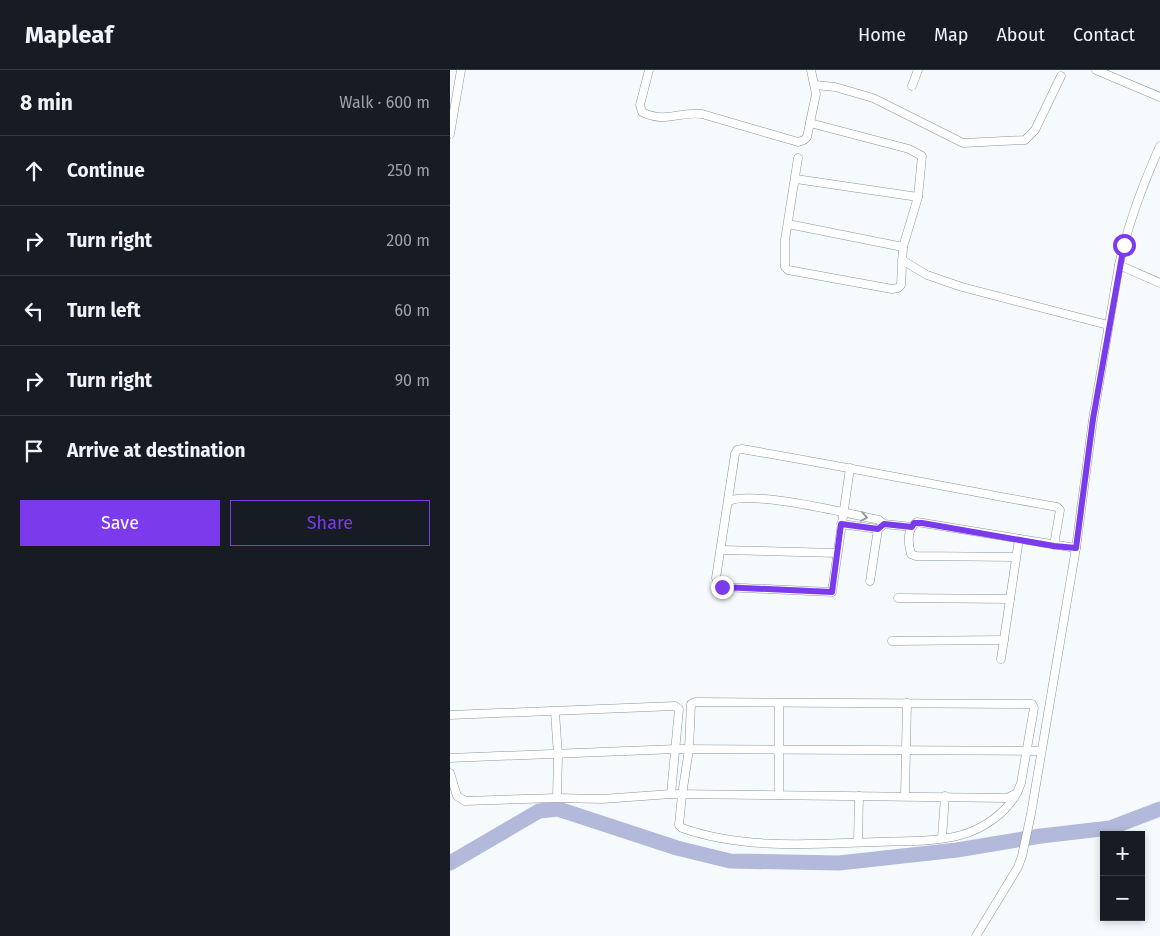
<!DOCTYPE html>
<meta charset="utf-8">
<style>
:root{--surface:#171b24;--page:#20242c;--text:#f1f3f6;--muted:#9ea1a6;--line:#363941;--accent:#7c3aed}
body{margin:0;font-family:"Fira Sans",sans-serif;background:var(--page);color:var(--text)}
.controls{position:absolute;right:15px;bottom:15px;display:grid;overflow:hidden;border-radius:0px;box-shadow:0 2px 8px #0003}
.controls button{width:45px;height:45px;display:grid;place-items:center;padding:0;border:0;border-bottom:1px solid var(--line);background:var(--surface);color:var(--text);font:25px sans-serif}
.stop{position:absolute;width:15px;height:15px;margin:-11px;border:4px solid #7c3aed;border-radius:50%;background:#fff}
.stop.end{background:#7c3aed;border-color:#fff;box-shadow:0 1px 5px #0008}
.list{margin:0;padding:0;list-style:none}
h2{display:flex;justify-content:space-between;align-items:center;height:65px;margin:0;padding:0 20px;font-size:21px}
h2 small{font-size:16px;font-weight:400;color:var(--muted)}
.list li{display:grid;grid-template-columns:32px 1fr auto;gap:15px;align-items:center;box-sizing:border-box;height:70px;padding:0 20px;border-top:1px solid var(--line)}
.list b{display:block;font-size:19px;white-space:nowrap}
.list em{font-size:16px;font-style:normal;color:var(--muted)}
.actions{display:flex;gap:10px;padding:15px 20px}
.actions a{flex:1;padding:11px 0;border:1px solid var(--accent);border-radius:0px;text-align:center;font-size:18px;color:var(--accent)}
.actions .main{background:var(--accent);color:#fff}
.icon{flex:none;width:28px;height:28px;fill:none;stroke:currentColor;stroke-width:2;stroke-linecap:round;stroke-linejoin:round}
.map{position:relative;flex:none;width:710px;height:866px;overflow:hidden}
header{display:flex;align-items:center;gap:30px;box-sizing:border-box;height:70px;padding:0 25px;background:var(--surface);border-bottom:1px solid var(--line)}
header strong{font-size:24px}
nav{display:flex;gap:28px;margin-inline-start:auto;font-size:18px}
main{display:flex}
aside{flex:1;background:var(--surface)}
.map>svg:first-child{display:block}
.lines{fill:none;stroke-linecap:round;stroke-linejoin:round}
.river{stroke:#b2b9da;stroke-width:15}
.street-casing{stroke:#8597a1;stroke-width:9}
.street{stroke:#fff;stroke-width:8}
.oneway{stroke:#969a9c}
.route{stroke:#7c3aed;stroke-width:6}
</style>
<header>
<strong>Mapleaf</strong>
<nav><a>Home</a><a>Map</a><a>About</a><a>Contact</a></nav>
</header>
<main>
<aside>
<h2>8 min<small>Walk · 600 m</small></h2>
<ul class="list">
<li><svg class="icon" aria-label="ahead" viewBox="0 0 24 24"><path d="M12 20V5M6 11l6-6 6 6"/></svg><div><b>Continue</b></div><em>250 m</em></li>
<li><svg class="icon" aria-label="right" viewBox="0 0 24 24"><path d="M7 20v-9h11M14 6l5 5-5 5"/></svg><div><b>Turn right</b></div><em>200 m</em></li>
<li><svg class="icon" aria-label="left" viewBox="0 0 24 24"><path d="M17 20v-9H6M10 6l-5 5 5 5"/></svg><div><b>Turn left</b></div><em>60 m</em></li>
<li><svg class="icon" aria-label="right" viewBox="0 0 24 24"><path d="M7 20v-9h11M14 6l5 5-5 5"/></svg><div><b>Turn right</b></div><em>90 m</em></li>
<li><svg class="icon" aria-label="arrive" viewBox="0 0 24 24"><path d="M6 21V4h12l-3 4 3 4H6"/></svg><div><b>Arrive at destination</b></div></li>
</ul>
<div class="actions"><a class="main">Save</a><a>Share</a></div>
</aside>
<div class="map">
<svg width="710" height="866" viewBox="0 0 710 866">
<rect width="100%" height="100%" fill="#f6fafc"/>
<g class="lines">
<polyline class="river" points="0,793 89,741 108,739 227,778 280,791 389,793 507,780 591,766 660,758 710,739"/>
<defs>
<g id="street">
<path d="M199,0L190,35L192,42C216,54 229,41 252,44L348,72L354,70L357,67L366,24L361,0"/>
<polyline points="646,0 710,27"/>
<polyline points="365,15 385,17 423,28 513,73 575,70 585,60 611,6"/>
<polyline points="462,16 468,0"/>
<polyline points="0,64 11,0"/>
<polyline points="348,88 335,170 335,197 338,200 442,219 448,218 451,215 453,177 468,127 472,86 459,79 360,53"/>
<polyline points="346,109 468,127"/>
<polyline points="338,154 453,177"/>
<polyline points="452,190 477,205 512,217 658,255"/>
<polyline points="669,195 710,213"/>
<path d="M400,398L382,522L272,517L269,515L266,508L285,384L287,380L292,379C397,397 502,418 607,437L610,440L604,475"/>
<path d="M279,431C303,420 400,444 429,450L434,454L462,457"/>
<polyline points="391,454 428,459 431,457"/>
<polyline points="271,480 387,483"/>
<path d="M566,487L466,486L461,484C458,473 456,459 467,452L626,478"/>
<polyline points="420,511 428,459"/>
<polyline points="448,528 560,529"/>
<polyline points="442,571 554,570"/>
<polyline points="551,589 569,469"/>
<polyline points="329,633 329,725"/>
<polyline points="105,642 108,685 107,728"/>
<polyline points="0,645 225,636 229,639 221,724"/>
<polyline points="0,688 226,679 591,681"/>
<path d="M0,703L7,726L15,731L107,728L152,729L221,724L557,728L567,723L571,713L584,638L582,634L245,632L241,634L239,679L232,725L229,755L232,758C294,780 363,774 427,772C453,771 486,772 511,765C533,759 555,744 567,723"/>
<polyline points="455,726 457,633"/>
<polyline points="492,768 495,726"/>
<polyline points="408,772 409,726"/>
<path d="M526,866L568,797L572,786L581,744L626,478L643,349L669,195C678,154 693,114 710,76"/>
</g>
</defs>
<use href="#street" class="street-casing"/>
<use href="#street" class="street"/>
</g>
<defs><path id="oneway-chevron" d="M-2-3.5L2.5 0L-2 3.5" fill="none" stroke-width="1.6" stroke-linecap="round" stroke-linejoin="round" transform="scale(1.25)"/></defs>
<use class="oneway" href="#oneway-chevron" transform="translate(414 447) rotate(11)"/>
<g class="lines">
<polyline class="route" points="272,517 382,522 391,454 428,459 434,454 462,457 464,453 472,453 604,476 626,478 643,349 674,175"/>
</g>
</svg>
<div class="controls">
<button>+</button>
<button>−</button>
</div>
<div class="stop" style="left:674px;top:175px"></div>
<div class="stop end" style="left:272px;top:517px"></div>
</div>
</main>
